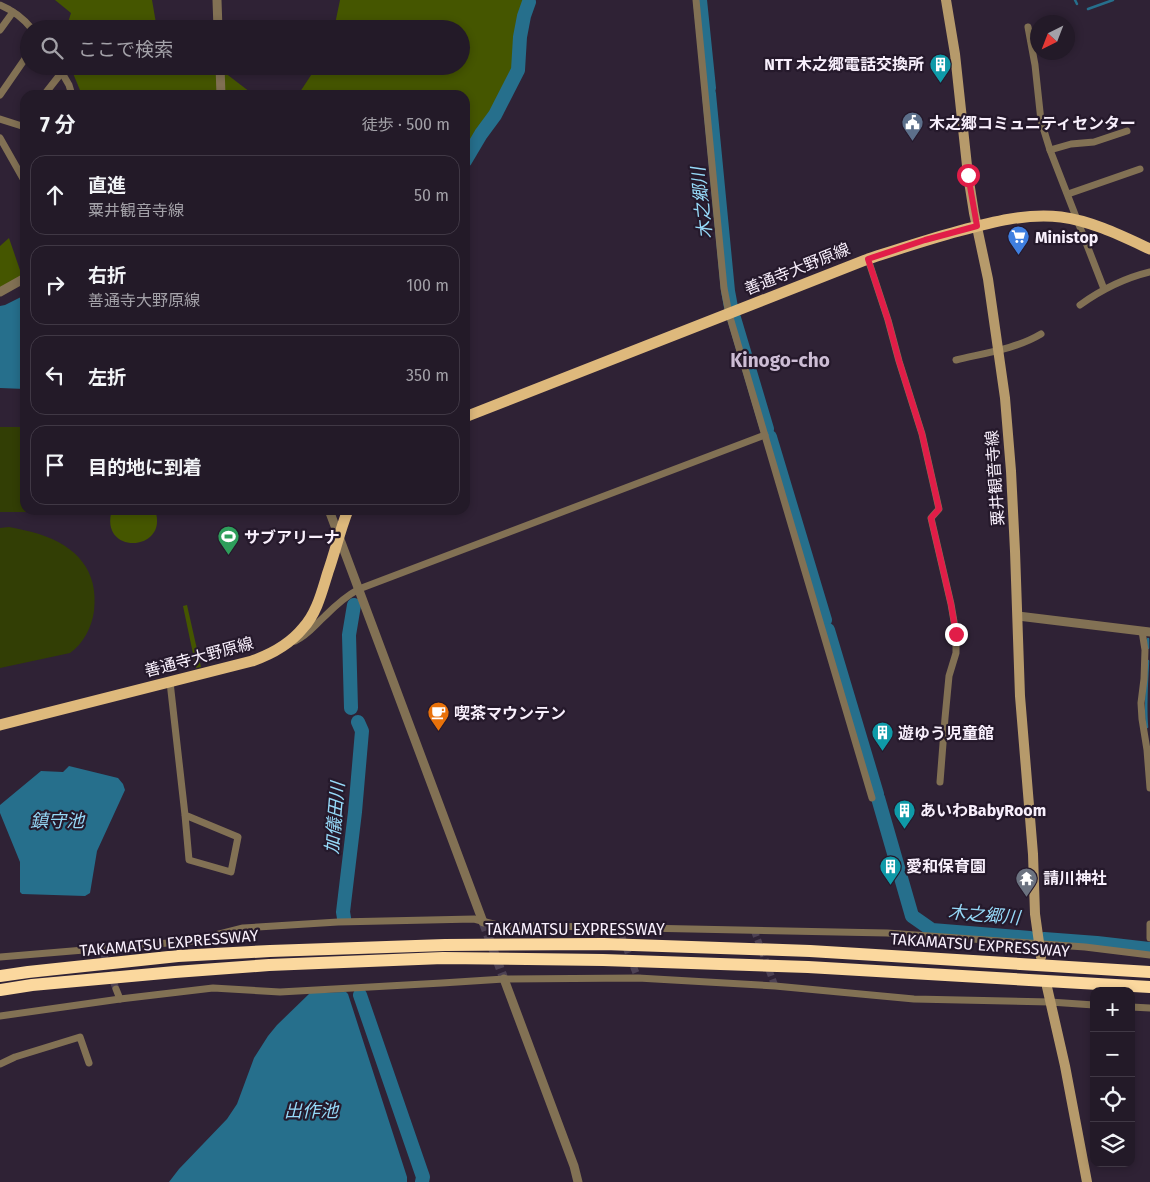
<!DOCTYPE html>
<html lang="ja">
<meta charset="utf-8">
<style>
:root{--surface:#231a28;--page:#2b2330;--text:#f1f3f6;--muted:#a3a1a8;--line:#403845}
body{margin:0;font-family:"Fira Sans","Noto Sans JP",sans-serif;background:var(--page);color:var(--text)}
.controls{position:absolute;right:15px;bottom:15px;display:grid;overflow:hidden;border-radius:10px;box-shadow:0 2px 8px #0003}
.controls button{width:45px;height:45px;display:grid;place-items:center;padding:0;border:0;border-bottom:1px solid var(--line);background:var(--surface);color:var(--text);font:25px sans-serif}
.compass{position:absolute;left:1030px;top:15px;width:45px;height:45px;border-radius:50%;background:var(--surface);box-shadow:0 2px 8px #0003;rotate:222deg}
.stop{position:absolute;width:15px;height:15px;margin:-11px;border:4px solid #e11d48;border-radius:50%;background:#fff}
.stop.end{background:#e11d48;border-color:#fff;box-shadow:0 1px 5px #0008}
.list{margin:0;padding:0;list-style:none}
h2{display:flex;justify-content:space-between;align-items:center;height:65px;margin:0;padding:0 20px;font-size:21px}
h2 small{font-size:16px;font-weight:400;color:var(--muted)}
.list li{display:grid;grid-template-columns:32px 1fr auto;gap:15px;align-items:center;box-sizing:border-box;height:80px;margin:0 10px 10px;padding:0 10px;border:1px solid var(--line);border-radius:15px}
.list b{display:block;font-size:19px;white-space:nowrap}
.list p{margin:0;font-size:16px;white-space:nowrap;color:var(--muted)}
.list em{font-size:16px;font-style:normal;color:var(--muted)}
.icon{flex:none;width:28px;height:28px;fill:none;stroke:currentColor;stroke-width:2;stroke-linecap:round;stroke-linejoin:round}
.map{position:relative;flex:none;width:1150px;height:1182px;overflow:hidden}
.search{position:absolute;background:var(--surface);box-shadow:0 2px 8px #0003;left:20px;top:20px;width:450px;height:55px;display:flex;align-items:center;gap:12px;box-sizing:border-box;padding:0 18px;border-radius:28px;color:var(--muted);font-size:19px}
.panel{position:absolute;background:var(--surface);box-shadow:0 2px 8px #0003;left:20px;top:90px;width:450px;height:425px;border-radius:15px}
.map>svg:first-child{display:block}
.green{fill:#323e05}
.forest{fill:#455600}
.water{fill:#266f8c}
.lines{fill:none;stroke-linecap:round;stroke-linejoin:round}
.stream{stroke:#266f8c;stroke-width:2.5}
.river{stroke:#266f8c;stroke-width:14}
.minor-tunnel{stroke:#4d4153;stroke-width:7;stroke-dasharray:7 3.5;stroke-linecap:butt}
.tertiary-tunnel{stroke:#4d4153;stroke-width:9;stroke-dasharray:9 4.5;stroke-linecap:butt}
.minor{stroke:#827154;stroke-width:7}
.tertiary{stroke:#827154;stroke-width:9}
.secondary{stroke:#b69a6b;stroke-width:10}
.primary{stroke:#deb97c;stroke-width:11}
.motorway{stroke:#fbd89e;stroke-width:12}
.route{stroke:#e11d48;stroke-width:6}
.labels{text-anchor:middle;dominant-baseline:central;stroke-width:4.5;stroke-linejoin:round;paint-order:stroke}
.poi-label{font-size:16px;font-weight:bold;fill:#f8effc;stroke:#25192b;text-anchor:start}
.street-label{font-size:16px;fill:#f8effc;stroke:#25192b}
.water-label{font-size:18px;font-style:italic;fill:#96d9f8;stroke:#25192b}
.quarter-label{font-size:19px;font-weight:bold;fill:#cdbdd5;stroke:#25192b}
</style>
<div class="map">
<svg width="1150" height="1182" viewBox="0 0 1150 1182">
<rect width="100%" height="100%" fill="#2f2235"/>
<g class="green">
<polygon points="0,427 25,427 25,510 82,510 82,512 0,512"/>
<path d="M9,527C19,529 30,531 39,534C76,546 99,570 94,611C92,627 83,644 70,653L0,668V528Z"/>
</g>
<g class="forest">
<polygon points="55,0 152,0 157,29 66,29 71,13"/>
<polygon points="340,0 529,0 518,31 514,64 500,99 465,153 465,95 298,95 317,66 461,66 461,29 334,29"/>
<polygon points="70,66 216,66 254,95 82,95"/>
<polygon points="9,238 22,276 0,288 0,246"/>
<path d="M112,510H155C170,552 98,556 112,510Z"/>
<polygon points="187,605 201,667 196,668 183,606"/>
</g>
<g class="water">
<polygon points="25,295 25,389 0,388 0,306 5,305"/>
<polygon points="69,766 118,778 123,784 125,790 97,851 90,893 85,896 22,894 20,892 20,862 0,813 0,805 41,771 63,772"/>
<polygon points="346,992 348,994 407,1177 407,1182 169,1182 179,1169 227,1119 237,1104 254,1058 268,1036 277,1025 310,993"/>
</g>
<g class="lines">
<g class="stream">
<polyline points="1075,0 1077,4"/>
<polyline points="1088,9 1113,0"/>
<polyline points="1148,639 1148,648"/>
<path d="M1147,727C1145,705 1147,683 1148,661"/>
</g>
<g class="river">
<polyline points="700,0 709,88"/>
<polyline points="709,94 728,291 731,307"/>
<polyline points="465,161 481,134 495,115 518,70 520,37 524,16 529,2"/>
<polyline points="734,318 767,429"/>
<polyline points="770,437 825,620"/>
<polyline points="828,630 877,794"/>
<polyline points="351,708 349,635 354,605"/>
<polyline points="878,798 912,916 932,930 1030,938"/>
<polyline points="344,918 343,912 355,812 362,731 358,722"/>
<polyline points="1044,939 1097,943 1149,949"/>
<polyline points="360,995 423,1177 422,1182"/>
</g>
<g class="minor-tunnel">
<polyline points="618,927 638,978"/>
<polyline points="754,930 775,986"/>
<polyline points="103,952 116,989"/>
</g>
<polyline class="tertiary-tunnel" points="483,922 504,979"/>
<g class="minor">
<polyline points="696,0 724,288 729,314 872,798"/>
<path d="M0,5C12,10 24,19 32,29"/>
<polyline points="1028,27 1035,65 1041,121 1050,150 1104,289"/>
<polyline points="0,30 13,12"/>
<polyline points="58,66 69,85 72,95"/>
<polyline points="0,95 29,53"/>
<polyline points="44,95 62,72"/>
<polyline points="0,119 25,127"/>
<polyline points="0,138 25,182"/>
<polyline points="1050,150 1071,144 1094,142 1127,131"/>
<polyline points="1068,194 1140,169"/>
<polyline points="868,259 888,320 899,361 922,434 939,509 931,518 951,604 956,633 956,653 949,676 945,718 940,782"/>
<path d="M1080,305C1101,290 1125,278 1150,272"/>
<path d="M956,360C985,353 1016,349 1041,334"/>
<polyline points="1142,631 1145,650 1144,679 1141,703 1142,719 1147,750 1150,788"/>
<path d="M295,641C308,635 314,626 325,616C335,606 346,596 359,589L765,435"/>
<polyline points="170,682 185,815 189,860 231,872 238,837 185,815"/>
<polyline points="1150,924 1150,938"/>
<polyline points="0,957 192,941 243,928 338,922 474,919 501,926 544,926 887,933 1085,947 1150,955"/>
<polyline points="116,989 120,999"/>
<polyline points="1131,1007 1150,1008"/>
<polyline points="0,1016 120,999 213,988 280,992 442,983 504,979 638,978 775,986 914,999 1050,1002 1094,1005"/>
<polyline points="0,1064 15,1057 80,1037 89,1063"/>
</g>
<g class="tertiary">
<polyline points="217,0 218,29"/>
<polyline points="220,66 221,95"/>
<polyline points="0,292 25,278"/>
<polyline points="329,510 483,922"/>
<polyline points="1018,616 1150,632"/>
<polyline points="504,979 574,1166 578,1182"/>
</g>
<g class="secondary">
<polyline points="946,0 955,54 968,175 974,213 988,279 1005,398 1011,471 1015,551 1020,696 1033,854 1035,914 1041,957"/>
<polyline points="1047,987 1065,1066 1087,1182"/>
</g>
<g class="primary">
<path d="M465,417L868,259C899,249 929,239 959,231C992,222 1026,213 1061,217C1092,221 1122,236 1150,249"/>
<path d="M0,725L252,661C272,654 290,644 303,628C317,613 322,591 328,572C335,552 340,530 348,510"/>
</g>
<g class="motorway">
<polyline points="0,976 28,972 178,956 270,951 445,945 604,944 810,951 1150,972"/>
<polyline points="0,990 32,985 175,972 269,965 443,958 603,960 808,967 1150,987"/>
</g>
</g>
<g class="lines">
<polyline class="route" points="956,634 951,604 931,518 939,509 922,434 899,361 888,320 868,259 925,240 977,226 968,175"/>
</g>
<defs>
<symbol id="building-pin" viewBox="-11 -11 22 30"><path d="M0 17L-7.5 6A9.5 9.5 0 1 1 7.5 6Z" fill="#0f9aa8" stroke="#25192b"/><path d="M-4-6H4V6H1V3H-1V6H-4ZM-2.5-4.3h1.7v1.8h-1.7ZM.8-4.3h1.7v1.8H.8ZM-2.5-1h1.7V.8h-1.7ZM.8-1h1.7V.8H.8Z" fill="#fff"/></symbol>
<symbol id="civic-pin" viewBox="-11 -11 22 30"><path d="M0 17L-7.5 6A9.5 9.5 0 1 1 7.5 6Z" fill="#5c6f8a" stroke="#25192b"/><path d="M-.6-6.5H3V-4.5H.6V-3L4-1V1h2V6H-6V1h2V-1L-.6-3ZM-1.2 2.5V6h2.4V2.5Z" fill="#fff"/></symbol>
<symbol id="supermarket-pin" viewBox="-11 -11 22 30"><path d="M0 17L-7.5 6A9.5 9.5 0 1 1 7.5 6Z" fill="#3f7fe0" stroke="#25192b"/><path d="M-6-5.5h2.5l.6 2H6L4.5 2H-2.5L-4.4-4H-6ZM-1.5 3.2a1.3 1.3 0 1 0 .1 0ZM3 3.2a1.3 1.3 0 1 0 .1 0Z" fill="#fff"/></symbol>
<symbol id="stadium-pin" viewBox="-11 -11 22 30"><path d="M0 17L-7.5 6A9.5 9.5 0 1 1 7.5 6Z" fill="#2e9e5b" stroke="#25192b"/><path d="M0-5a6.5 5 0 1 0 0 10a6.5 5 0 1 0 0-10ZM-3.5-1.8h7v3.6h-7Z" fill="#fff"/></symbol>
<symbol id="cafe-pin" viewBox="-11 -11 22 30"><path d="M0 17L-7.5 6A9.5 9.5 0 1 1 7.5 6Z" fill="#e8710a" stroke="#25192b"/><path d="M-5.5-4.5H6V0H3Q3 3.5 0 3.5H-2.5Q-5.5 3.5-5.5 0ZM3-3.2v2h1.7v-2ZM-6 4.5H4V6H-6Z" fill="#fff"/></symbol>
<symbol id="temple-pin" viewBox="-11 -11 22 30"><path d="M0 17L-7.5 6A9.5 9.5 0 1 1 7.5 6Z" fill="#6b7280" stroke="#25192b"/><path d="M0-6L5-2H3V0L6.5 2.5H4V6H1.5V3h-3V6H-4V2.5H-6.5L-3 0V-2H-5Z" fill="#fff"/></symbol>
</defs>
<g fill-rule="evenodd">
<use href="#building-pin" x="928" y="52" width="25" height="34"/>
<use href="#civic-pin" x="900" y="110" width="25" height="34"/>
<use href="#supermarket-pin" x="1006" y="224" width="25" height="34"/>
<use href="#stadium-pin" x="216" y="524" width="25" height="34"/>
<use href="#cafe-pin" x="426" y="700" width="25" height="34"/>
<use href="#building-pin" x="870" y="720" width="25" height="34"/>
<use href="#building-pin" x="892" y="798" width="25" height="34"/>
<use href="#building-pin" x="878" y="854" width="25" height="34"/>
<use href="#temple-pin" x="1014" y="866" width="25" height="34"/>
</g>
<g class="labels">
<g class="poi-label">
<text x="924" y="64" text-anchor="end">NTT 木之郷電話交換所</text>
<text x="929" y="123">木之郷コミュニティセンター</text>
<text x="1035" y="237">Ministop</text>
<text x="244" y="537">サブアリーナ</text>
<text x="454" y="713">喫茶マウンテン</text>
<text x="898" y="733">遊ゆう児童館</text>
<text x="920" y="810">あいわBabyRoom</text>
<text x="906" y="866">愛和保育園</text>
<text x="1043" y="878">請川神社</text>
</g>
<g class="street-label">
<text transform="translate(797 269) rotate(-22)">善通寺大野原線</text>
<text transform="translate(995 478) rotate(-94)">粟井観音寺線</text>
<text transform="translate(199 657) rotate(-15)">善通寺大野原線</text>
<text x="575" y="929">TAKAMATSU EXPRESSWAY</text>
<text transform="translate(169 943) rotate(-5)">TAKAMATSU EXPRESSWAY</text>
<text transform="translate(980 945) rotate(4)">TAKAMATSU EXPRESSWAY</text>
</g>
<g class="water-label">
<text transform="translate(702 203) rotate(-96)">木之郷川</text>
<text transform="translate(335 818) rotate(-85)">加儀田川</text>
<text x="57" y="821">鎮守池</text>
<text transform="translate(984 915) rotate(5)">木之郷川</text>
<text x="311" y="1111">出作池</text>
</g>
<g class="quarter-label">
<text x="780" y="360">Kinogo-cho</text>
</g>
</g>
</svg>
<div class="controls">
<button>+</button>
<button>−</button>
<button><svg class="icon" aria-label="locate" viewBox="0 0 24 24"><circle cx="12" cy="12" r="6"/><path d="M12 2v4M12 18v4M2 12h4M18 12h4"/></svg></button>
<button><svg class="icon" aria-label="layers" viewBox="0 0 24 24"><path d="M12 4l9 5-9 5-9-5zM3 14l9 5 9-5"/></svg></button>
</div>
<svg class="compass" viewBox="-18 -18 36 36"><path d="M0-13l5 13h-10z" fill="#e53935"/><path d="M0 13l5-13h-10z" fill="#a3a1a8"/></svg>
<div class="stop" style="left:968px;top:175px"></div>
<div class="stop end" style="left:956px;top:634px"></div>
<div class="search"><svg class="icon" aria-label="search" viewBox="0 0 24 24"><circle cx="10" cy="10" r="6"/><path d="M15 15l6 6"/></svg>ここで検索</div>
<section class="panel">
<h2>7 分<small>徒歩 · 500 m</small></h2>
<ul class="list">
<li><svg class="icon" aria-label="ahead" viewBox="0 0 24 24"><path d="M12 20V5M6 11l6-6 6 6"/></svg><div><b>直進</b><p>粟井観音寺線</p></div><em>50 m</em></li>
<li><svg class="icon" aria-label="right" viewBox="0 0 24 24"><path d="M7 20v-9h11M14 6l5 5-5 5"/></svg><div><b>右折</b><p>善通寺大野原線</p></div><em>100 m</em></li>
<li><svg class="icon" aria-label="left" viewBox="0 0 24 24"><path d="M17 20v-9H6M10 6l-5 5 5 5"/></svg><div><b>左折</b></div><em>350 m</em></li>
<li><svg class="icon" aria-label="arrive" viewBox="0 0 24 24"><path d="M6 21V4h12l-3 4 3 4H6"/></svg><div><b>目的地に到着</b></div></li>
</ul>
</section>
</div>
